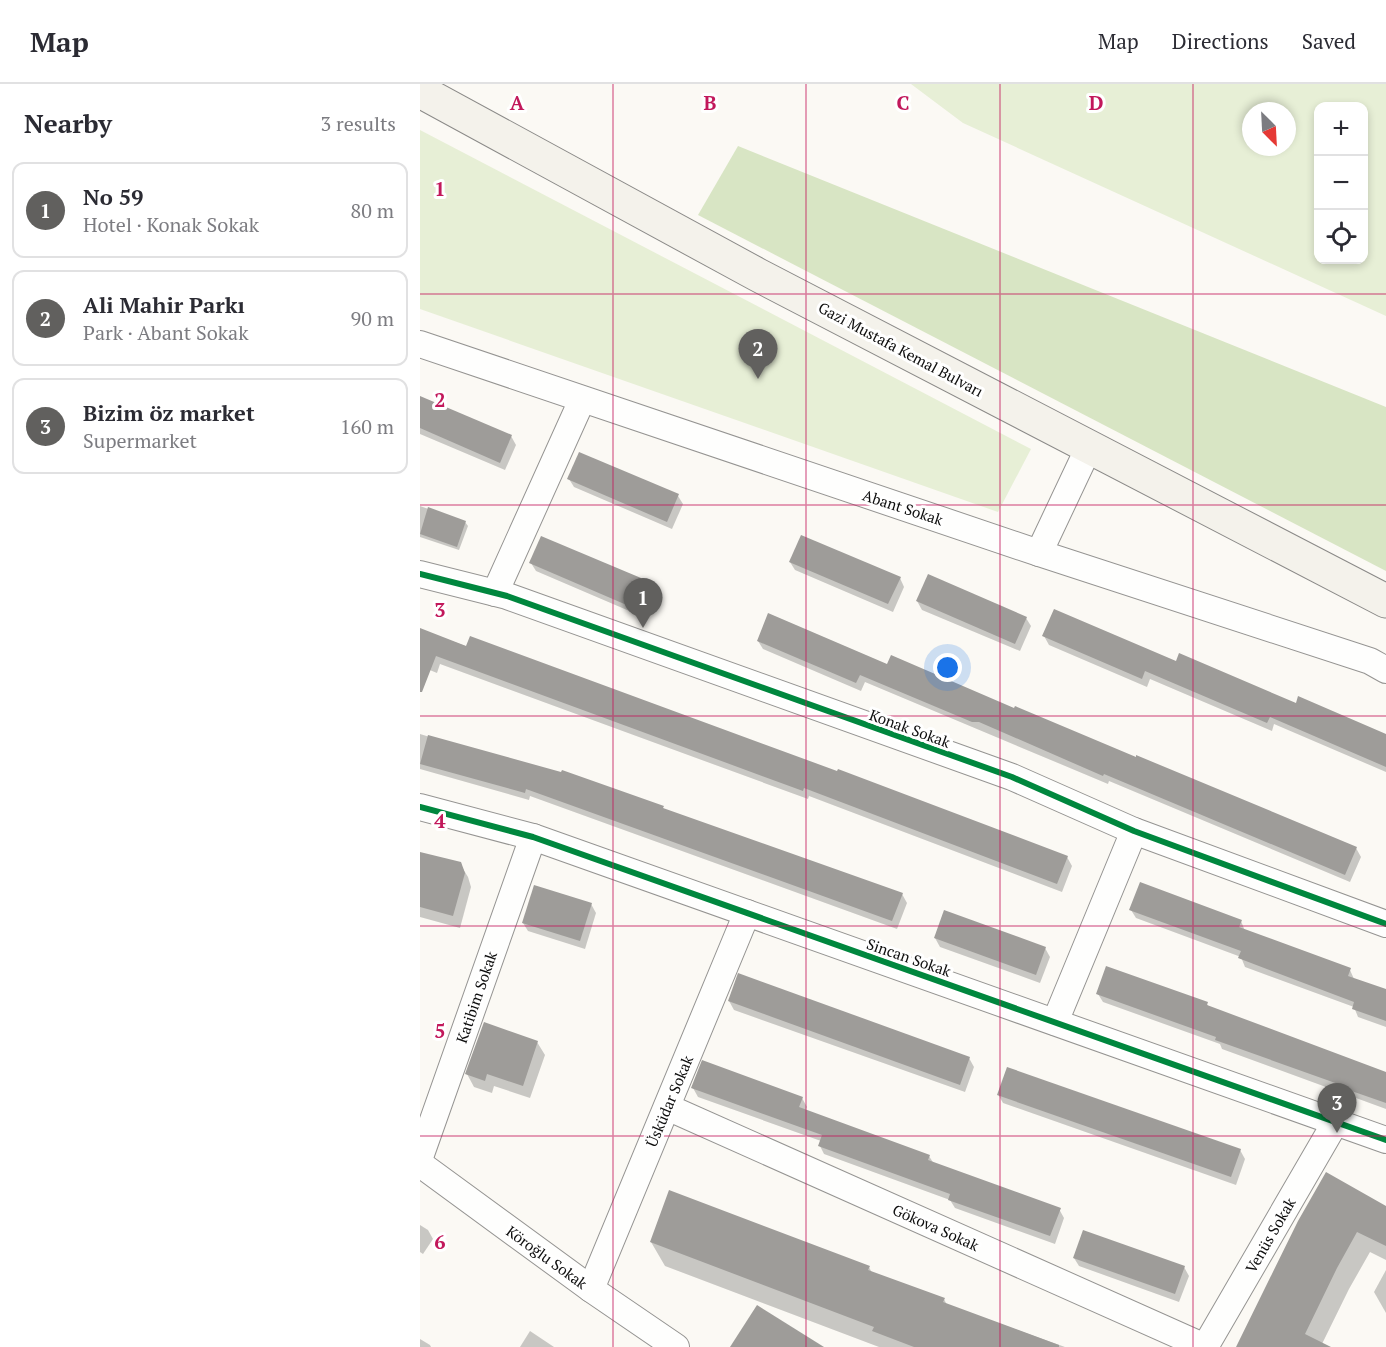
<!DOCTYPE html>
<meta charset="utf-8">
<style>
:root{--surface:#fff;--page:#f7f7f7;--text:#2b2b33;--muted:#7c7c81;--line:#e1e1e2;--accent:#61605e}
body{margin:0;font-family:"PT Serif",serif;background:var(--page);color:var(--text)}
.controls{position:absolute;right:18px;top:18px;display:grid;overflow:hidden;border-radius:12px;box-shadow:0 3px 9px #0003}
.controls button{width:54px;height:54px;display:grid;place-items:center;padding:0;border:0;border-bottom:2px solid var(--line);background:var(--surface);color:var(--text);font:30px sans-serif}
.compass{position:absolute;left:822px;top:18px;width:54px;height:54px;border-radius:50%;background:var(--surface);box-shadow:0 3px 9px #0003;rotate:156deg}
.you{position:absolute;left:528px;top:584px;width:21px;height:21px;margin:-15px;border:4px solid #fff;border-radius:50%;background:#1a73e8;box-shadow:0 0 0 9px #1a73e833}
.badge{display:grid;place-items:center;width:39px;height:39px;border-radius:50%;background:var(--accent);color:#fff;font-size:20px;font-weight:700}
.pin{position:absolute;translate:-50% -50px;filter:drop-shadow(0 2px 3px #0008)}
.pin::after{content:'';position:absolute;top:32px;width:21px;height:18px;background:inherit;clip-path:polygon(0 0,100% 0,50% 100%)}
.list{margin:0;padding:0;list-style:none}
h2{display:flex;justify-content:space-between;align-items:center;height:78px;margin:0;padding:0 24px;font-size:26px}
h2 small{font-size:20px;font-weight:400;color:var(--muted)}
.list li{display:grid;grid-template-columns:39px 1fr auto;gap:18px;align-items:center;box-sizing:border-box;height:96px;margin:0 12px 12px;padding:0 12px;border:2px solid var(--line);border-radius:12px}
.list b{display:block;font-size:22px;white-space:nowrap}
.list p{margin:0;font-size:20px;white-space:nowrap;color:var(--muted)}
.list em{font-size:20px;font-style:normal;color:var(--muted)}
.icon{flex:none;width:33px;height:33px;fill:none;stroke:currentColor;stroke-width:2;stroke-linecap:round;stroke-linejoin:round}
.map{position:relative;flex:none;width:966px;height:1263px;overflow:hidden}
header{display:flex;align-items:center;gap:36px;box-sizing:border-box;height:84px;padding:0 30px;background:var(--surface);border-bottom:2px solid var(--line)}
header strong{font-size:28px}
nav{display:flex;gap:33px;margin-inline-start:auto;font-size:21px}
main{display:flex}
aside{flex:1;background:var(--surface)}
.map>svg:first-child{display:block}
.green{fill:#e7efd6;fill-rule:evenodd}
.forest{fill:#d8e5c4}
.shadow{fill:#0003}
.building{fill:#9e9c99}
.lines{fill:none;stroke-linecap:round;stroke-linejoin:round}
.street-casing{stroke:#959492;stroke-width:28}
.secondary-casing{stroke:#8b8a88;stroke-width:35}
.street{stroke:#fefefd;stroke-width:26}
.secondary{stroke:#f4f2eb;stroke-width:33}
.cycleway-casing{stroke:#fff;stroke-width:10}
.cycleway{stroke:#00873e;stroke-width:6}
.grid{fill:none;stroke:#c2185b;stroke-width:1.5;stroke-opacity:0.55}
.labels{text-anchor:middle;dominant-baseline:central;stroke-width:6;stroke-linejoin:round;paint-order:stroke}
.street-label{font-size:15px;fill:#0e0e0e;stroke:#fff}
.grid-label{font-size:20px;text-anchor:middle;font-weight:bold;fill:#c2185b;stroke:#fff;stroke-width:6;stroke-linejoin:round;paint-order:stroke}
</style>
<header>
<strong>Map</strong>
<nav><a>Map</a><a>Directions</a><a>Saved</a></nav>
</header>
<main>
<aside>
<h2>Nearby<small>3 results</small></h2>
<ul class="list">
<li><span class="badge">1</span><div><b>No 59</b><p>Hotel · Konak Sokak</p></div><em>80 m</em></li>
<li><span class="badge">2</span><div><b>Ali Mahir Parkı</b><p>Park · Abant Sokak</p></div><em>90 m</em></li>
<li><span class="badge">3</span><div><b>Bizim öz market</b><p>Supermarket</p></div><em>160 m</em></li>
</ul>
</aside>
<div class="map">
<svg width="966" height="1263" viewBox="0 0 966 1263">
<rect width="100%" height="100%" fill="#fbf9f4"/>
<g class="green">
<path d="M491,0H966V232L543,39ZM898,22H944V176H898ZM831,27H867V63H831Z"/>
<polygon points="0,46 611,365 578,428 0,225"/>
</g>
<polygon class="forest" points="318,62 966,323 966,487 278,131"/>
<g class="shadow">
<polygon points="0,313 91,352 96,361 85,386 0,350"/>
<polygon points="149,395 258,412 263,420 252,445 154,403"/>
<polygon points="0,422 45,438 48,442 39,466 0,453"/>
<polygon points="370,478 480,494 484,503 473,528 375,486"/>
<polygon points="111,479 220,495 225,504 214,529 116,487"/>
<polygon points="497,517 606,534 611,542 600,567 502,526"/>
<polygon points="0,546 647,773 652,782 642,808 389,712 388,715 20,580 17,589 0,582"/>
<polygon points="624,552 756,579 966,651 966,688 854,640 852,647 730,595 727,603 629,561"/>
<polygon points="338,557 468,582 595,626 936,764 941,773 930,798 689,697 688,700 445,598 441,607 343,565"/>
<polygon points="0,650 243,724 245,726 482,810 487,819 477,845 110,712 109,716 0,685"/>
<polygon points="0,769 40,780 48,793 51,803 40,844 0,833"/>
<polygon points="171,820 176,829 165,865 108,847 103,839"/>
<polygon points="711,826 821,837 825,847 930,886 934,895 966,907 966,943 938,933 934,923 825,883 821,873 716,834"/>
<polygon points="515,854 625,864 630,873 620,899 520,863"/>
<polygon points="678,910 787,920 789,924 966,989 966,1025 802,965 800,960 683,918"/>
<polygon points="309,917 549,974 554,983 545,1008 314,926"/>
<polygon points="117,958 125,971 110,1014 74,1002 72,1009 54,1003 47,990"/>
<polygon points="273,1004 382,1014 387,1023 385,1027 509,1072 514,1080 639,1125 644,1134 635,1160 535,1124 530,1116 404,1070 400,1062 401,1057 278,1013"/>
<polygon points="578,1010 820,1066 825,1075 816,1101 583,1019"/>
<polygon points="966,1123 966,1176 950,1168 929,1205 901,1262 902,1263 818,1263 880,1138"/>
<polygon points="0,1141 8,1146 13,1155 3,1170 0,1168"/>
<polygon points="231,1158 449,1183 452,1189 524,1215 527,1221 645,1263 459,1263 245,1182"/>
<polygon points="654,1174 764,1183 769,1192 759,1218 659,1182"/>
<polygon points="966,1186 966,1229 954,1208"/>
<polygon points="110,1247 134,1263 100,1263"/>
<polygon points="0,1255 10,1261 11,1263 0,1263"/>
</g>
<g class="building">
<polygon points="0,312 92,351 80,379 0,344"/>
<polygon points="159,368 259,410 247,438 147,395"/>
<polygon points="8,423 46,437 37,463 0,450"/>
<polygon points="381,451 481,493 468,520 369,478"/>
<polygon points="121,452 221,494 209,522 109,479"/>
<polygon points="508,490 607,533 595,560 496,517"/>
<polygon points="634,525 756,577 759,569 876,619 878,612 966,650 966,683 850,633 847,639 725,587 722,595 622,552"/>
<polygon points="348,529 467,580 471,571 594,624 595,622 716,673 716,671 937,763 925,791 684,690 683,692 559,638 552,638 440,591 436,599 337,557"/>
<polygon points="0,544 46,562 50,552 417,687 418,685 648,772 637,800 384,704 383,707 16,572 2,608 0,608"/>
<polygon points="8,651 141,688 142,686 244,722 243,724 483,809 472,837 106,705 105,709 0,680"/>
<polygon points="0,768 41,778 45,789 33,832 0,823"/>
<polygon points="720,798 822,836 819,843 931,884 928,892 966,905 966,937 932,925 934,918 818,874 821,867 709,826"/>
<polygon points="114,801 172,819 160,857 102,839"/>
<polygon points="524,826 626,863 616,891 514,854"/>
<polygon points="686,882 788,918 787,921 966,988 966,1019 920,1003 921,1001 795,956 796,953 676,910"/>
<polygon points="318,889 550,973 540,1001 308,917"/>
<polygon points="64,938 118,957 103,1002 67,990 65,997 45,990"/>
<polygon points="282,976 383,1013 379,1023 510,1071 508,1076 641,1124 630,1152 528,1116 530,1110 398,1062 402,1051 271,1004"/>
<polygon points="587,983 821,1065 811,1093 577,1011"/>
<polygon points="906,1088 966,1122 966,1162 937,1148 917,1184 885,1250 911,1263 816,1263 878,1137"/>
<polygon points="249,1106 450,1182 448,1186 525,1214 523,1218 639,1261 639,1263 494,1263 452,1247 454,1243 230,1158"/>
<polygon points="663,1146 765,1182 755,1210 653,1174"/>
<polygon points="337,1221 404,1263 310,1263"/>
</g>
<g class="lines">
<defs>
<g id="street">
<polyline points="0,260 619,469 950,577 966,586"/>
<polyline points="619,469 669,363"/>
<polyline points="0,490 87,512 592,693 714,747 966,840"/>
<polyline points="75,509 162,316"/>
<polyline points="0,723 113,753 966,1056"/>
<polyline points="635,938 714,747"/>
<polyline points="247,1023 785,1263"/>
<polyline points="0,1073 113,753"/>
<polyline points="0,1080 171,1205 256,1263"/>
<polyline points="171,1205 327,829"/>
<polyline points="785,1263 915,1039"/>
</g>
<polyline id="secondary" points="0,7 338,191 966,517"/>
</defs>
<use href="#street" class="street-casing"/>
<use href="#secondary" class="secondary-casing"/>
<use href="#street" class="street"/>
<use href="#secondary" class="secondary"/>
<defs>
<g id="cycleway">
<polyline points="0,490 87,512 592,693 714,747 966,840"/>
<polyline points="0,723 113,753 966,1056"/>
</g>
</defs>
<use href="#cycleway" class="cycleway-casing"/>
<use href="#cycleway" class="cycleway"/>
</g>
<path class="grid" d="M193,0V1263M386,0V1263M580,0V1263M773,0V1263M0,210H966M0,421H966M0,632H966M0,842H966M0,1052H966"/>
<g class="labels">
<g class="street-label">
<text transform="translate(481 265) rotate(28)">Gazi Mustafa Kemal Bulvarı</text>
<text transform="translate(483 423) rotate(18)">Abant Sokak</text>
<text transform="translate(490 644) rotate(20)">Konak Sokak</text>
<text transform="translate(489 873) rotate(19)">Sincan Sokak</text>
<text transform="translate(56 913) rotate(-71)">Katibim Sokak</text>
<text transform="translate(249 1017) rotate(-67)">Üsküdar Sokak</text>
<text transform="translate(516 1143) rotate(24)">Gökova Sokak</text>
<text transform="translate(850 1151) rotate(-60)">Venüs Sokak</text>
<text transform="translate(127 1173) rotate(36)">Köroğlu Sokak</text>
</g>
</g>
<g class="grid-label">
<text x="97" y="26">A</text>
<text x="290" y="26">B</text>
<text x="483" y="26">C</text>
<text x="676" y="26">D</text>
<text x="20" y="112">1</text>
<text x="20" y="323">2</text>
<text x="20" y="533">3</text>
<text x="20" y="744">4</text>
<text x="20" y="954">5</text>
<text x="20" y="1165">6</text>
</g>
</svg>
<div class="controls">
<button>+</button>
<button>−</button>
<button><svg class="icon" aria-label="locate" viewBox="0 0 24 24"><circle cx="12" cy="12" r="6"/><path d="M12 2v4M12 18v4M2 12h4M18 12h4"/></svg></button>
</div>
<svg class="compass" viewBox="-18 -18 36 36"><path d="M0-13l5 13h-10z" fill="#e53935"/><path d="M0 13l5-13h-10z" fill="#7c7c81"/></svg>
<div class="you"></div>
<div class="pin badge" style="left:223px;top:544px">1</div>
<div class="pin badge" style="left:338px;top:295px">2</div>
<div class="pin badge" style="left:917px;top:1049px">3</div>
</div>
</main>
